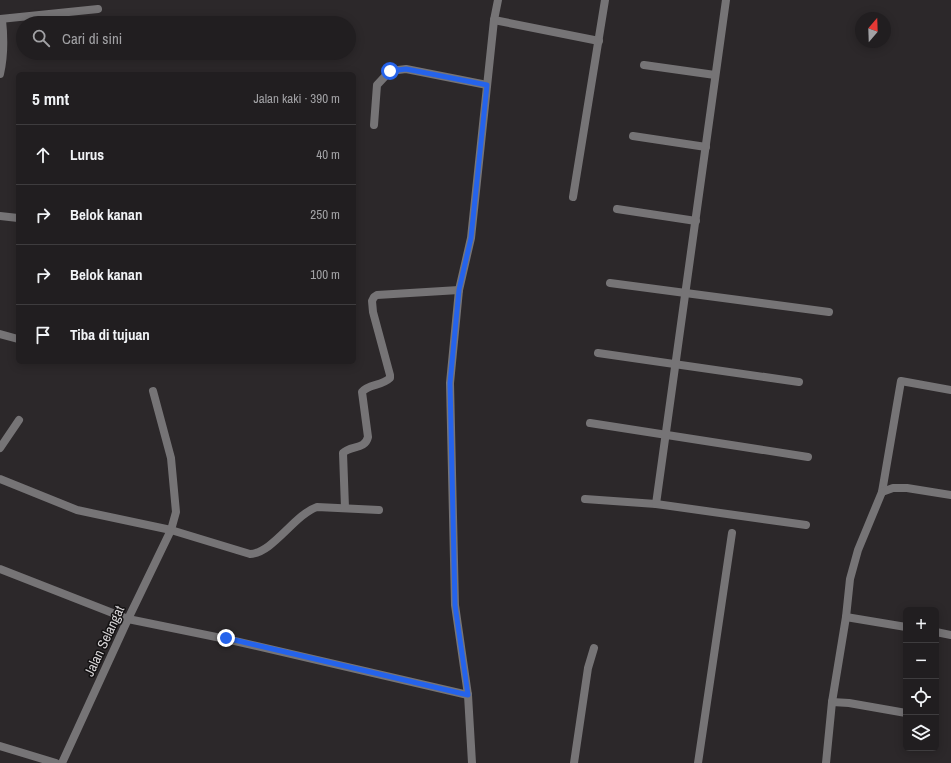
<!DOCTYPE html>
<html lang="id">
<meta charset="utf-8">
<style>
:root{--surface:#211e20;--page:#292729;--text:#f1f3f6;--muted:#a2a2a5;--line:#3e3c3e}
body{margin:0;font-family:"Archivo Narrow",sans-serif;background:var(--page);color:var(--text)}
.controls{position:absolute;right:12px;bottom:12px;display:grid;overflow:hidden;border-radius:6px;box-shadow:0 2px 10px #0003}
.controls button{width:36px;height:36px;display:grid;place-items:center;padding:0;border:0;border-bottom:1px solid var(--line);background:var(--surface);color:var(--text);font:20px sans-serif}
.compass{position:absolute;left:855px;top:12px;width:36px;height:36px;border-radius:50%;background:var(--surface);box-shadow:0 2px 10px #0003;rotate:19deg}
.stop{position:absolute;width:12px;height:12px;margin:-9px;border:3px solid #2563eb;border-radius:50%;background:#fff}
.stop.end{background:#2563eb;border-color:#fff;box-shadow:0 1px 4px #0008}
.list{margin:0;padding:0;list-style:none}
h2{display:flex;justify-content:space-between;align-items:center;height:52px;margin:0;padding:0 16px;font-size:17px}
h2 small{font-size:13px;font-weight:400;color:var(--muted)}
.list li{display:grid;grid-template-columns:26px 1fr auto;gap:12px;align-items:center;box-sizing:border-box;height:60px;padding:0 16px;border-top:1px solid var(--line)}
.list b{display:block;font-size:15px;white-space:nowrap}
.list em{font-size:13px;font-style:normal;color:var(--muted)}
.icon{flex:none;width:22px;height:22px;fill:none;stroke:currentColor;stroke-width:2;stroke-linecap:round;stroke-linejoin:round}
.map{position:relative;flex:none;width:951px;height:763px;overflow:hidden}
.search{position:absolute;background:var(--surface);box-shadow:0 2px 10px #0003;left:16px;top:16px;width:340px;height:44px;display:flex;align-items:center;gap:10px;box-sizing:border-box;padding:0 14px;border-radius:22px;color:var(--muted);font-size:15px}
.panel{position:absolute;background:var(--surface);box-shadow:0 2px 10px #0003;left:16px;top:72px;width:340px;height:292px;border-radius:6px}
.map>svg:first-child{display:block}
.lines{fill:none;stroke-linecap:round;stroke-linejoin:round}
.service{stroke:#767476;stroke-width:8}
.minor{stroke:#767476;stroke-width:8}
.route{stroke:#2563eb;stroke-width:5}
.labels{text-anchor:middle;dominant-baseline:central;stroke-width:3;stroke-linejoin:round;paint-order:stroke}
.street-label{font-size:14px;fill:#d6d3d5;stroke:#131112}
</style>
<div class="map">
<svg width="951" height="763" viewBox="0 0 951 763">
<rect width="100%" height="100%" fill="#2c282a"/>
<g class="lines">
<polyline class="service" points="374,125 377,85 390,71 406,69 487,85"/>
<g class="minor">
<polyline points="0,19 98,9"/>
<polyline points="494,20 599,41"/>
<polyline points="644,65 715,75"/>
<path d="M0,74C4,56 4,38 2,20"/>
<polyline points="633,136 706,147"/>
<polyline points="573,197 605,0"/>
<polyline points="617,209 696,221"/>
<polyline points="0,216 18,218"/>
<polyline points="610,283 829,312"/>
<polyline points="0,334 18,339"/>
<polyline points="598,353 799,382"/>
<polyline points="590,423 808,457"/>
<polyline points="0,448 19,420"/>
<path d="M0,479L77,510L171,530L250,554C273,553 294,515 317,507L379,510"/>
<polyline points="882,492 901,381 951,390"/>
<polyline points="585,499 656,504 726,0"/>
<polyline points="656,504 806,525"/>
<path d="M345,508L343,453C350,445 365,450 368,437L362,392C368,384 382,386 390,378V375L373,312L372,301L374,297L377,295L459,290"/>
<polyline points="0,569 128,619 226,639 468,695"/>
<polyline points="846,617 906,627"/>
<polyline points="936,632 951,635"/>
<polyline points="832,702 849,703 906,713"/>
<polyline points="0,746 56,763"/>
<polyline points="62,763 128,619 171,530 176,512 171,458 153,391"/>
<polyline points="472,763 468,695 455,605 450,383 459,290 471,238 494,20 498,0"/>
<polyline points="574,763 588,668 594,648"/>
<polyline points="698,763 732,533"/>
<polyline points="826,763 832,702 846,617 850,579 858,550 882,492 893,488 907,488 951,495"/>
</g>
</g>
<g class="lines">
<polyline class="route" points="226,638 468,695 455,605 450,383 459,290 471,238 487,85 406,69 390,71"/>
</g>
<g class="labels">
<g class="street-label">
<text transform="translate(104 641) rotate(-65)">Jalan Selangat</text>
</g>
</g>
</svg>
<div class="controls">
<button>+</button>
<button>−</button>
<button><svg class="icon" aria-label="locate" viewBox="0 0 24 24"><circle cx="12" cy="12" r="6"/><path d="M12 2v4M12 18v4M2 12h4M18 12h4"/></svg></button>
<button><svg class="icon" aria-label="layers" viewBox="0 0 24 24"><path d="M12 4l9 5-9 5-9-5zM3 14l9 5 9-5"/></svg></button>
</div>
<svg class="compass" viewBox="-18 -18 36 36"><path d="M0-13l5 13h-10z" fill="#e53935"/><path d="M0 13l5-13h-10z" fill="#a2a2a5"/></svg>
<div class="stop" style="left:390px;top:71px"></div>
<div class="stop end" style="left:226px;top:638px"></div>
<div class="search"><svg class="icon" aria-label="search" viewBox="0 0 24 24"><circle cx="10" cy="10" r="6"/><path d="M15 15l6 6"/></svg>Cari di sini</div>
<section class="panel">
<h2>5 mnt<small>Jalan kaki · 390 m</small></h2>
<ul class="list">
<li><svg class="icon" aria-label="ahead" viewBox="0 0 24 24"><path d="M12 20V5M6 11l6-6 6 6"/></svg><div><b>Lurus</b></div><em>40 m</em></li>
<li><svg class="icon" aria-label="right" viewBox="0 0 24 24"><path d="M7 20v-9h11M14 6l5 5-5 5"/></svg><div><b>Belok kanan</b></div><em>250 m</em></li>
<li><svg class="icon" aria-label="right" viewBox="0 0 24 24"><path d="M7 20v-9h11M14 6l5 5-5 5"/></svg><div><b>Belok kanan</b></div><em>100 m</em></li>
<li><svg class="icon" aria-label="arrive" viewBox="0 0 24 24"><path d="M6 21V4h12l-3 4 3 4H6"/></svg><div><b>Tiba di tujuan</b></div></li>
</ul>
</section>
</div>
